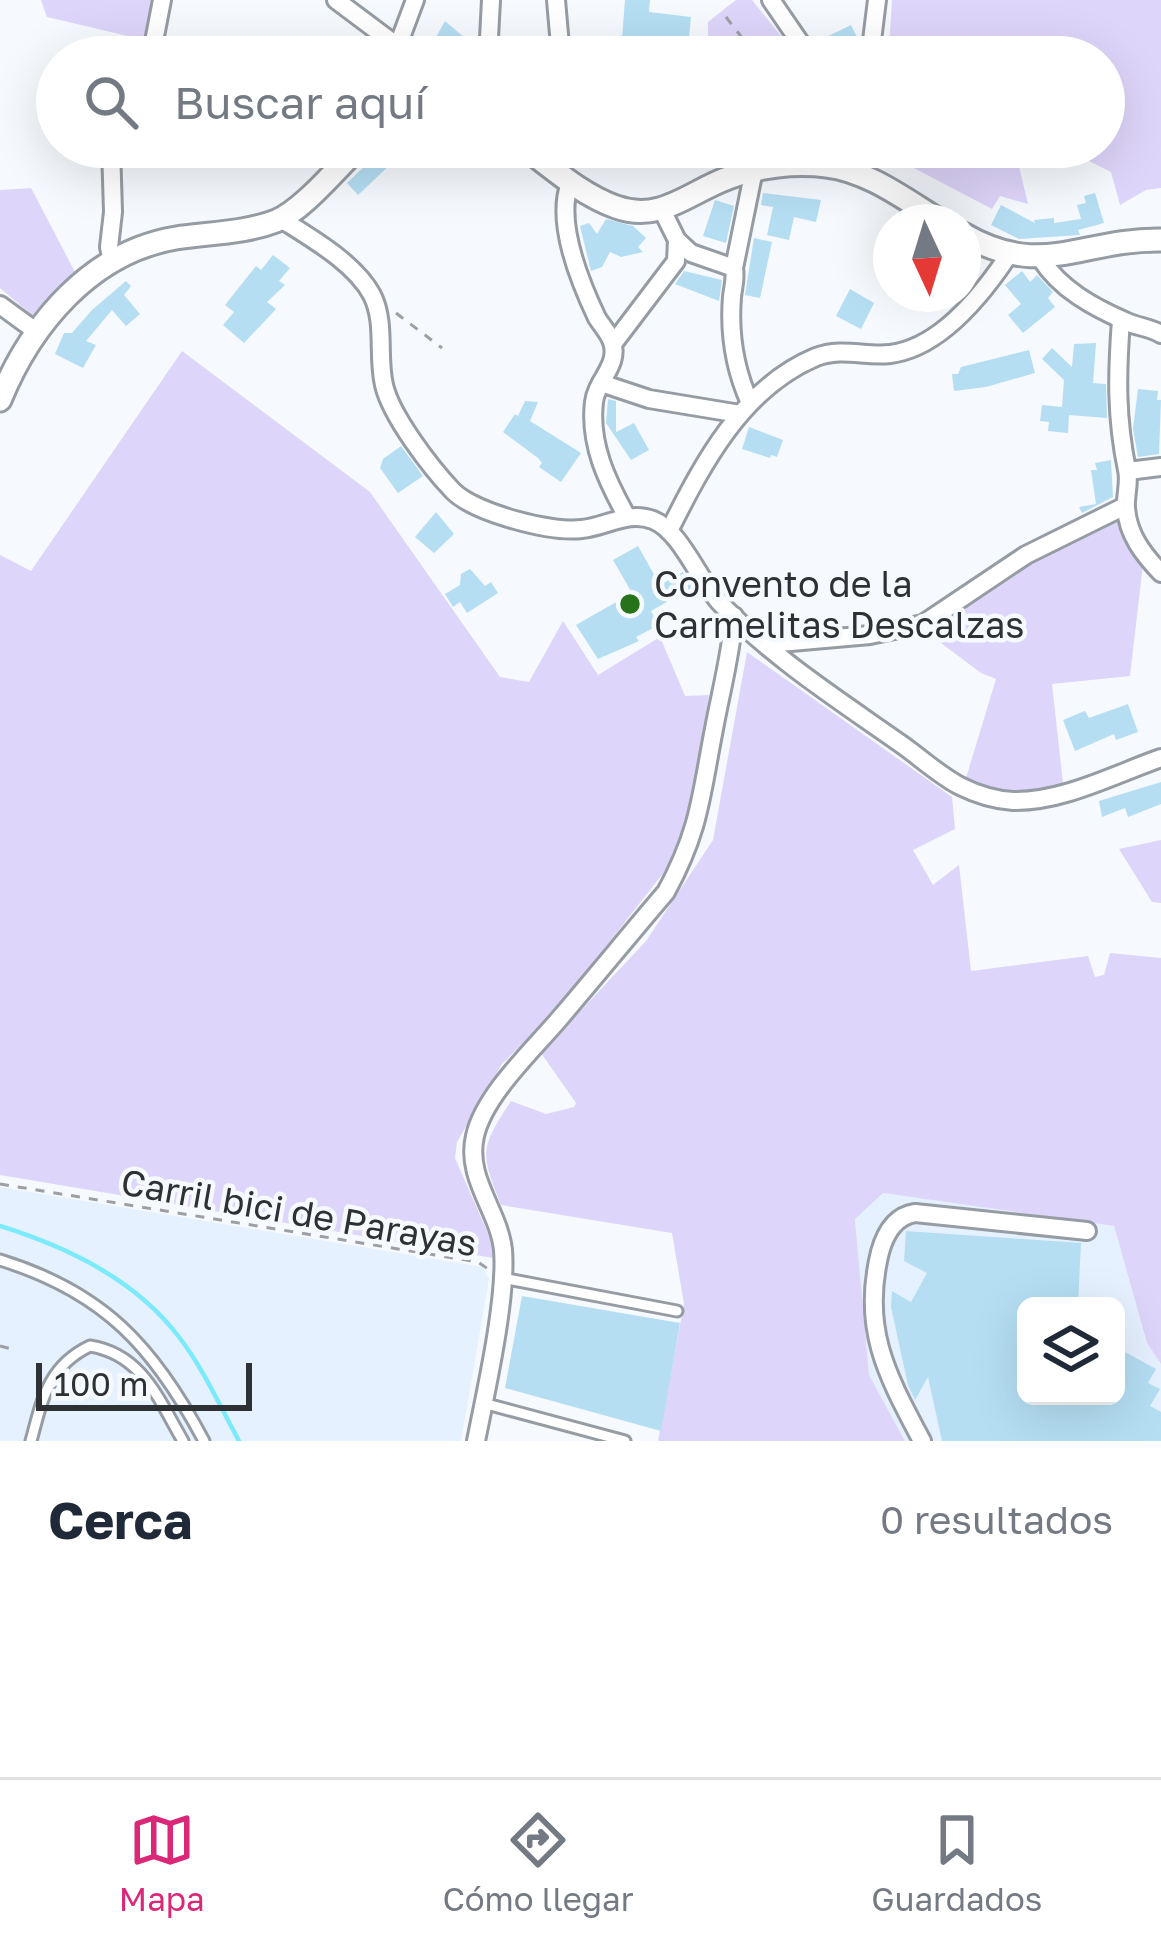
<!DOCTYPE html>
<html lang="es">
<meta charset="utf-8">
<style>
:root{--surface:#fff;--page:#f6f6f7;--text:#1f2937;--muted:#747a83;--line:#e0e1e3;--accent:#db2777}
body{margin:0;font-family:"Golos Text",sans-serif;background:var(--page);color:var(--text)}
.controls{position:absolute;right:36px;bottom:36px;display:grid;overflow:hidden;border-radius:18px;box-shadow:0 12px 48px #0002}
.controls button{width:108px;height:108px;display:grid;place-items:center;padding:0;border:0;border-bottom:3px solid var(--line);background:var(--surface);color:var(--text);font:60px sans-serif}
.compass{position:absolute;left:873px;top:204px;width:108px;height:108px;border-radius:50%;background:var(--surface);box-shadow:0 12px 48px #0002;rotate:176deg}
.scale{position:absolute;left:36px;bottom:30px;width:216px;box-sizing:border-box;padding-left:12px;border:6px solid #2e3133;border-top:0;font-size:33px;line-height:42px;white-space:nowrap;color:#2e3133;-webkit-text-stroke:9px #f6f9fe;paint-order:stroke}
.list{margin:0;padding:0;list-style:none}
h2{display:flex;justify-content:space-between;align-items:center;height:156px;margin:0;padding:0 48px;font-size:51px}
h2 small{font-size:39px;font-weight:400;color:var(--muted)}
.icon{flex:none;width:66px;height:66px;fill:none;stroke:currentColor;stroke-width:2;stroke-linecap:round;stroke-linejoin:round}
.map{position:relative;flex:none;width:1161px;height:1441px;overflow:hidden}
.search{position:absolute;background:var(--surface);box-shadow:0 12px 48px #0002;left:36px;right:36px;top:36px;height:132px;display:flex;align-items:center;gap:30px;box-sizing:border-box;padding:0 42px;border-radius:66px;color:var(--muted);font-size:45px}
.sheet{height:336px;background:var(--surface)}
nav{display:flex;justify-content:space-around;align-items:center;box-sizing:border-box;height:168px;border-top:3px solid var(--line);background:var(--surface);font-size:33px;color:var(--muted)}
nav a{display:grid;justify-items:center;gap:6px}
nav .on{color:var(--accent)}
.map>svg:first-child{display:block}
.built{fill:#e6f1ff;fill-rule:evenodd}
.green{fill:#ded5fa}
.lines{fill:none;stroke-linecap:round;stroke-linejoin:round}
.stream{stroke:#7beafa;stroke-width:4.5}
.building{fill:#b5def3}
.service-casing{stroke:#969ca3;stroke-width:15}
.minor-casing{stroke:#969ca3;stroke-width:22}
.tertiary-casing{stroke:#969ca3;stroke-width:27}
.path{stroke:#9c9fa3;stroke-width:3;stroke-dasharray:9 9;stroke-linecap:butt}
.service{stroke:#fff;stroke-width:9}
.minor{stroke:#fff;stroke-width:16}
.tertiary{stroke:#fff;stroke-width:21}
.poi-dot{fill:#267319;stroke:#f6f9fe;stroke-width:4.5}
.labels{text-anchor:middle;dominant-baseline:central;stroke-width:9;stroke-linejoin:round;paint-order:stroke}
.poi-label{font-size:36px;fill:#2e3133;stroke:#f6f9fe;text-anchor:start}
.street-label{font-size:36px;fill:#2e3133;stroke:#f6f9fe}
</style>
<div class="map">
<svg width="1161" height="1441" viewBox="0 0 1161 1441">
<rect width="100%" height="100%" fill="#f6f9fe"/>
<g class="built">
<polygon points="0,1187 483,1267 489,1279 461,1441 0,1441"/>
<path d="M883,1193L1114,1226L1147,1343L1161,1364V1441H905L869,1375L855,1218ZM1026,1306H1116V1396H1026Z"/>
</g>
<g class="green">
<polygon points="41,0 153,0 145,40 47,17"/>
<polygon points="736,0 752,0 790,47 775,57 708,57 708,22"/>
<polygon points="892,0 1161,0 1161,188 1146,190 1120,205 1111,172 1089,161 1084,152 1017,158 1028,204 1000,196 992,209 891,156 898,147 1104,147 1104,57 893,57 889,49"/>
<polygon points="31,188 75,272 32,315 0,288 0,190"/>
<polygon points="182,351 370,492 500,677 529,682 563,621 598,675 660,637 685,696 709,695 688,829 671,863 555,1012 502,1064 457,1142 455,1158 490,1238 493,1258 0,1175 0,555 31,571"/>
<path d="M1119,514L1143,564L1130,676L1052,684L1063,783C1027,793 1000,795 966,778L996,679L981,673L921,628L1027,562Z"/>
<path d="M747,652L952,797L955,829L913,850L933,885L959,865L971,971L1088,956L1095,977L1104,975L1110,953L1161,958V1364L1147,1343L1114,1226L883,1193L855,1219L869,1375L905,1441H658L684,1304L672,1233L501,1205C480,1153 480,1148 511,1101L546,1114L574,1107L576,1103L541,1053L646,941L713,840Z"/>
<polygon points="1161,840 1161,903 1152,902 1119,849"/>
</g>
<g class="lines">
<path class="stream" d="M0,1226C67,1247 135,1279 179,1337C203,1368 220,1406 239,1441"/>
</g>
<g class="building">
<polygon points="625,0 650,0 649,12 691,17 687,56 663,54 664,42 622,39"/>
<polygon points="445,21 466,39 464,41 482,57 425,57"/>
<polygon points="851,25 859,41 858,52 849,57 824,57 816,42"/>
<polygon points="384,148 395,160 358,195 347,183"/>
<polygon points="763,193 821,200 816,222 794,217 789,240 767,235 773,207 761,205"/>
<polygon points="1095,193 1104,223 1078,230 1080,235 1019,239 991,225 1001,205 1035,223 1034,220 1054,218 1054,223 1081,219 1077,205 1086,203 1084,196"/>
<polygon points="715,200 734,206 726,243 703,236"/>
<polygon points="606,219 633,226 646,238 638,247 643,252 621,257 610,252 602,267 591,271 580,226 589,223 597,234"/>
<polygon points="754,238 772,242 760,298 745,295"/>
<polygon points="273,255 290,268 279,281 285,285 267,302 276,309 244,343 223,325 234,312 225,305 256,266 261,270"/>
<polygon points="684,271 722,280 719,301 675,284"/>
<polygon points="1022,271 1030,282 1037,275 1053,292 1048,298 1055,307 1023,333 1008,315 1021,304 1005,285"/>
<polygon points="126,281 131,286 124,295 140,314 126,326 112,310 86,341 96,345 83,368 55,354 64,333 72,333 92,310"/>
<polygon points="850,289 874,303 861,329 836,316"/>
<polygon points="1096,343 1093,383 1106,384 1107,418 1069,415 1068,433 1048,431 1049,422 1040,421 1042,405 1062,407 1064,380 1042,359 1052,348 1072,367 1074,344"/>
<polygon points="1029,350 1035,373 986,387 954,391 952,374 958,374 961,367"/>
<polygon points="1138,389 1158,391 1157,400 1161,400 1159,454 1138,457 1133,429"/>
<polygon points="608,399 616,401 616,432 634,423 649,450 631,460 606,423"/>
<polygon points="525,401 538,402 530,421 581,453 561,482 539,467 542,463 538,458 503,432 515,414 518,416"/>
<polygon points="749,427 783,440 777,457 771,455 770,458 742,449"/>
<polygon points="401,446 423,476 398,493 380,468 383,459"/>
<polygon points="1111,460 1113,497 1082,513 1079,507 1096,504 1091,470 1097,470 1095,463"/>
<polygon points="436,512 454,534 434,553 415,537"/>
<polygon points="638,546 660,585 683,572 693,587 651,611 659,625 636,637 639,641 598,659 576,625 632,593 613,560"/>
<polygon points="470,569 485,586 491,582 498,593 467,613 460,602 453,607 445,594 460,585 461,574"/>
<polygon points="1128,704 1138,732 1116,740 1114,734 1075,751 1063,720 1085,711 1089,718"/>
<polygon points="1161,782 1161,804 1128,817 1125,808 1102,817 1099,801"/>
<polygon points="906,1231 1081,1243 1078,1305 1026,1306 1026,1396 1116,1396 1116,1347 1156,1369 1148,1383 1160,1389 1150,1406 1161,1412 1161,1441 942,1441 928,1377 915,1400 908,1385 891,1307 892,1291 911,1302 927,1273 904,1261"/>
<polygon points="522,1296 680,1323 661,1431 505,1388"/>
</g>
<g class="lines">
<defs>
<g id="service">
<path d="M0,1260C104,1292 154,1347 204,1441"/>
<polyline points="502,1278 677,1311"/>
<polyline points="483,1403 625,1441"/>
<path d="M31,1441C42,1400 48,1366 90,1346C142,1354 159,1400 183,1441"/>
</g>
<g id="minor">
<polyline points="336,0 412,57"/>
<polyline points="491,0 489,38 495,57"/>
<polyline points="556,0 561,57"/>
<polyline points="771,0 810,57"/>
<polyline points="394,56 415,0"/>
<polyline points="151,57 162,0"/>
<polyline points="870,57 877,0"/>
<polyline points="111,147 113,212 109,247 112,263"/>
<polyline points="820,166 844,147"/>
<polyline points="556,170 567,147"/>
<polyline points="860,174 861,147"/>
<path d="M570,183C555,222 580,282 597,318C602,326 609,333 612,342C620,365 596,381 594,402C589,444 607,481 627,517"/>
<path d="M281,219C311,238 355,263 372,295C386,323 377,355 384,385C391,416 431,468 453,491C475,513 551,533 582,529C606,527 628,510 653,520C681,531 699,581 721,604C773,658 840,701 901,744C921,758 939,775 960,786C976,794 996,800 1013,801C1063,802 1115,774 1161,758"/>
<polyline points="677,240 691,253 734,268"/>
<path d="M1041,259C1060,289 1093,307 1125,321C1137,327 1149,327 1161,334"/>
<polyline points="0,305 37,332"/>
<path d="M1121,320C1117,374 1116,417 1127,470C1130,482 1125,496 1126,508C1128,535 1143,554 1161,573"/>
<polyline points="613,344 676,261 677,240 662,210"/>
<polyline points="601,383 649,399 740,414"/>
<path d="M750,403C735,370 729,334 732,297C733,286 736,280 734,268L754,170"/>
<polyline points="1128,471 1161,467"/>
<path d="M669,531C703,463 742,388 816,357C842,347 865,357 890,354C940,348 982,295 1008,256"/>
<polyline points="768,644 870,635 923,624 1026,555 1125,506"/>
<path d="M476,1441C486,1391 507,1298 503,1250C499,1211 465,1178 475,1136C484,1095 533,1050 560,1018C596,976 630,934 666,892C700,830 701,795 714,729C721,691 731,654 734,616"/>
<path d="M922,1441C887,1375 861,1329 880,1252C885,1234 895,1216 915,1213L1087,1231"/>
</g>
<g id="tertiary">
<path d="M524,147C553,169 582,195 616,207C661,223 689,192 728,178C759,166 795,162 827,166C869,171 907,201 942,222"/>
<path d="M963,234C1042,280 1080,239 1161,240"/>
<path d="M0,400C31,324 91,252 176,238C209,233 245,233 276,221C303,210 338,167 359,147"/>
</g>
</defs>
<use href="#service" class="service-casing"/>
<use href="#minor" class="minor-casing"/>
<use href="#tertiary" class="tertiary-casing"/>
<g class="path">
<polyline points="726,17 757,57"/>
<polyline points="598,57 608,50 638,57"/>
<polyline points="731,57 730,49 742,40"/>
<polyline points="396,313 442,348"/>
<polyline points="0,1184 478,1262 488,1269"/>
<polyline points="0,1346 16,1350"/>
</g>
<use href="#service" class="service"/>
<use href="#minor" class="minor"/>
<use href="#tertiary" class="tertiary"/>
</g>
<circle class="poi-dot" cx="630" cy="604" r="12"/>
<g class="labels">
<g class="poi-label">
<text x="654" y="583">Convento de la<tspan x="654" dy="41">Carmelitas Descalzas</tspan></text>
</g>
<g class="street-label">
<text transform="translate(299 1212) rotate(10)">Carril bici de Parayas</text>
</g>
</g>
</svg>
<div class="controls">
<button><svg class="icon" aria-label="layers" viewBox="0 0 24 24"><path d="M12 4l9 5-9 5-9-5zM3 14l9 5 9-5"/></svg></button>
</div>
<svg class="compass" viewBox="-18 -18 36 36"><path d="M0-13l5 13h-10z" fill="#e53935"/><path d="M0 13l5-13h-10z" fill="#747a83"/></svg>
<div class="scale">100 m</div>
<div class="search"><svg class="icon" aria-label="search" viewBox="0 0 24 24"><circle cx="10" cy="10" r="6"/><path d="M15 15l6 6"/></svg>Buscar aquí</div>
</div>
<section class="sheet">
<h2>Cerca<small>0 resultados</small></h2>
<ul class="list">
</ul>
</section>
<nav>
<a class="on"><svg class="icon" aria-label="map" viewBox="0 0 24 24"><path d="M3 6l6-2 6 2 6-2v14l-6 2-6-2-6 2zM9 4v14M15 6v14"/></svg>Mapa</a>
<a><svg class="icon" aria-label="directions" viewBox="0 0 24 24"><path d="M12 3l9 9-9 9-9-9zM9 14v-3h6M13 9l2 2-2 2"/></svg>Cómo llegar</a>
<a><svg class="icon" aria-label="saved" viewBox="0 0 24 24"><path d="M7 4h10v16l-5-4-5 4z"/></svg>Guardados</a>
</nav>
